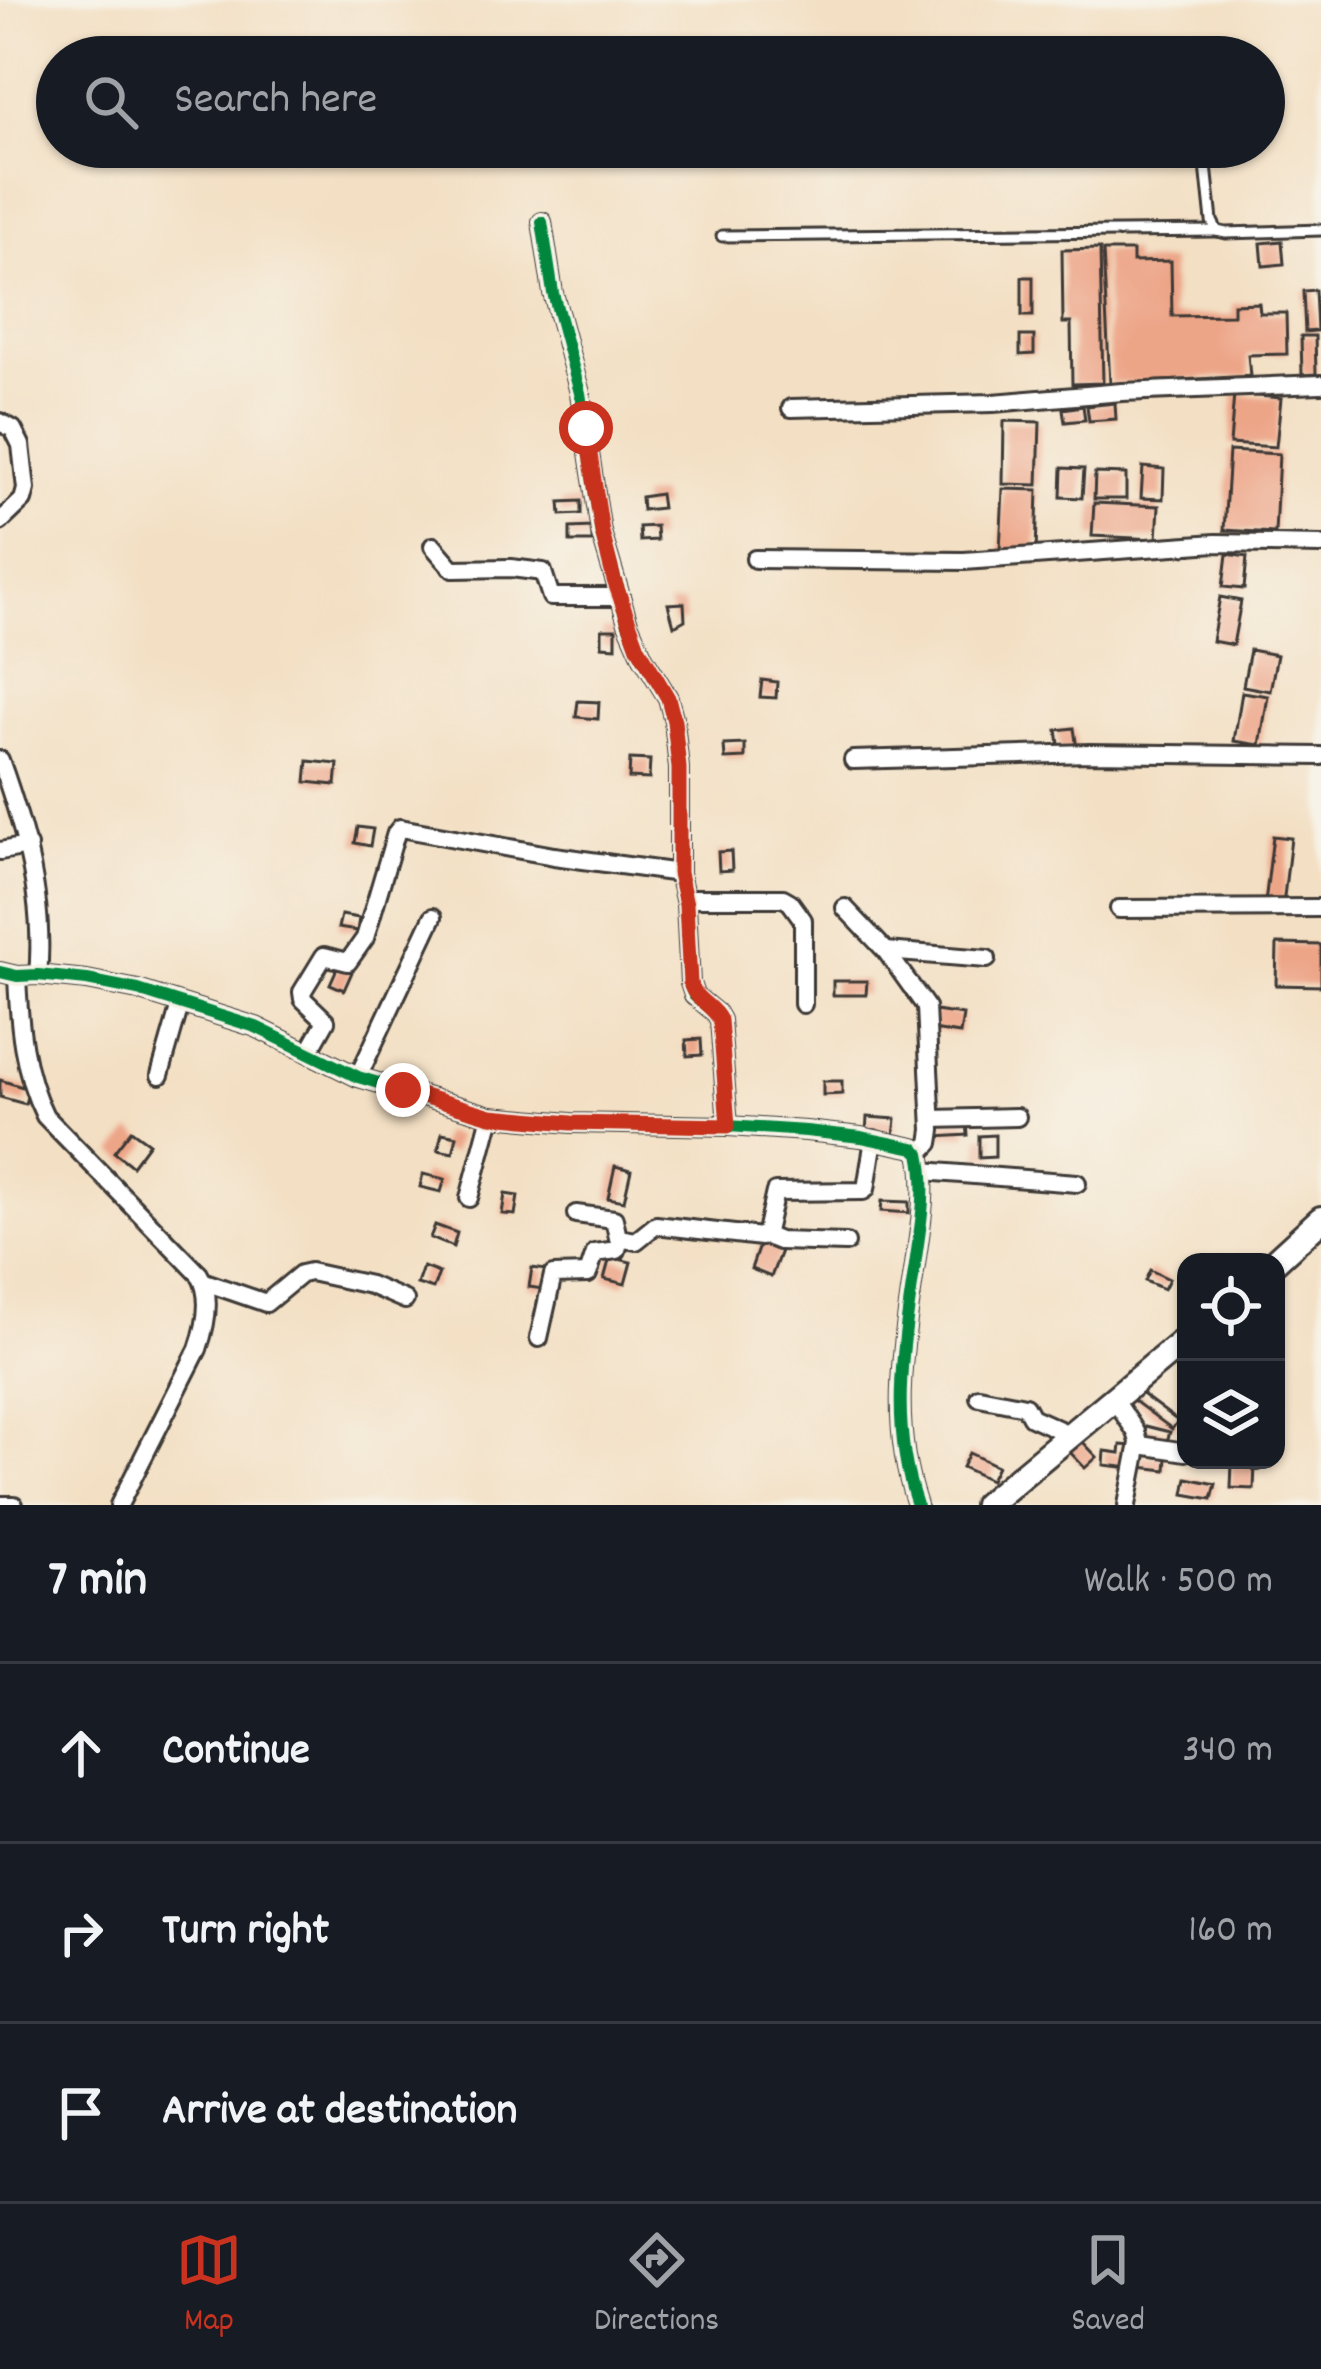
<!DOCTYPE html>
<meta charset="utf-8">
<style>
:root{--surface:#171b24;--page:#242831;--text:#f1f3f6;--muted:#9ea1a6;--line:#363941;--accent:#c8321e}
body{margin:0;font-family:Dekko,sans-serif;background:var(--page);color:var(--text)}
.controls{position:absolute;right:36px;bottom:36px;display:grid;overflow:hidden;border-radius:24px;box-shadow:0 3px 9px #0004}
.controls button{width:108px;height:108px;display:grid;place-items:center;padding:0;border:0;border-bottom:3px solid var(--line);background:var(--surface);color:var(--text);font:60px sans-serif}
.stop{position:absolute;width:36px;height:36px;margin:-27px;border:9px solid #c8321e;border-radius:50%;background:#fff}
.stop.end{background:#c8321e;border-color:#fff;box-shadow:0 3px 12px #0008}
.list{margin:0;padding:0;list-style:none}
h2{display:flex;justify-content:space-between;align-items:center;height:156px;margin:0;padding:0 48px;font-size:51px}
h2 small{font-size:39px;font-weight:400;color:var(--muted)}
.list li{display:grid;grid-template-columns:78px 1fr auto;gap:36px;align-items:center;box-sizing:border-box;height:180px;padding:0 48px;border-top:3px solid var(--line)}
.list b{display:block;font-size:45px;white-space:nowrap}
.list em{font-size:39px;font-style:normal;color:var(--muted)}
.icon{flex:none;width:66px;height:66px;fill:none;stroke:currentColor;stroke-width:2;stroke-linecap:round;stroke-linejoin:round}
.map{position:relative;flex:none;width:1321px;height:1505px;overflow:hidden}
.search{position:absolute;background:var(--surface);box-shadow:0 3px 9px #0004;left:36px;right:36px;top:36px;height:132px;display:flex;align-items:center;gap:30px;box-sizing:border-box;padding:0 42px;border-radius:66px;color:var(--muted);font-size:45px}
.sheet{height:696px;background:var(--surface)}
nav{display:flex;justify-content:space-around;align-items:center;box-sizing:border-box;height:168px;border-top:3px solid var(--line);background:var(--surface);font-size:33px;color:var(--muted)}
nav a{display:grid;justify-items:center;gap:6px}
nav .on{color:var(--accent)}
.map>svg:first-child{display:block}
.building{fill:#eda588}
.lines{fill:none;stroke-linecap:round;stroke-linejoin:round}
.lane-casing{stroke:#3c3935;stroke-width:15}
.street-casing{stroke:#3c3935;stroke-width:22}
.secondary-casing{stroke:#3c3935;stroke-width:30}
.lane{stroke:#fff;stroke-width:9}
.street{stroke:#fff;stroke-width:16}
.secondary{stroke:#fff;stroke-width:24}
.cycleway-casing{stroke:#f7f3e8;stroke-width:20}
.cycleway{stroke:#00873e;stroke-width:12}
.route{stroke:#c8321e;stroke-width:15}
</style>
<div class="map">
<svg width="1321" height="1505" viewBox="0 0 1321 1505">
<rect width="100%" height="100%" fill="#f7f3e8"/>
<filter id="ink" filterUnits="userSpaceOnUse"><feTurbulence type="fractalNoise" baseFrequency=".00833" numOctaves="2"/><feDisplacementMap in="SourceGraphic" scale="24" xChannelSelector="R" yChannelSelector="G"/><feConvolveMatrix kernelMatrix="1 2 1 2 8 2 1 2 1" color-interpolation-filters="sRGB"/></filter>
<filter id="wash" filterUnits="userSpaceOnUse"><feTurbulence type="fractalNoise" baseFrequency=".004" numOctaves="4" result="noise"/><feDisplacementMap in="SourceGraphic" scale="48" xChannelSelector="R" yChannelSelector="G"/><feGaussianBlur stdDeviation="2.7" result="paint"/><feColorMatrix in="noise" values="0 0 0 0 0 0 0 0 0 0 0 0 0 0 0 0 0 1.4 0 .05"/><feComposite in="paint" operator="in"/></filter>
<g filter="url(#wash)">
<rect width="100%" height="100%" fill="#f3dfc3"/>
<g id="blocks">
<g class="building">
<polygon points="1282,241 1284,264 1263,266 1261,243"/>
<polygon points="1100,249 1103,383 1072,384 1071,323 1063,323 1062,250"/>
<polygon points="1103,251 1133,251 1133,262 1171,261 1172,316 1233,315 1233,304 1259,303 1260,313 1286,313 1287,354 1248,355 1250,376 1110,384"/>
<rect x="1022" y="277" width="11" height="39"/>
<polygon points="1315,290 1317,331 1305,332 1303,291"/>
<polygon points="1020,336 1034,336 1034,354 1020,355"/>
<polygon points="1301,336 1315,336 1316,374 1302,375"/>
<polygon points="1234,394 1281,398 1276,447 1230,444"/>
<polygon points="1115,403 1116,419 1089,421 1087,406"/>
<polygon points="1083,406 1085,420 1065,422 1063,409"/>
<polygon points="1004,421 1040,422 1038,485 1003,484"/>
<polygon points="1229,451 1279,454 1275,533 1224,530"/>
<polygon points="1143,467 1164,469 1163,499 1141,498"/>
<polygon points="1062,468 1084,469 1082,498 1061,497"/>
<polygon points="1095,473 1126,474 1126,499 1094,499"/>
<polygon points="1003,489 1038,490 1036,553 1000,551"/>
<polygon points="660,494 662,508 642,510 641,497"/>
<polygon points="581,501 581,514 561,515 560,502"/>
<polygon points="1094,503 1159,506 1157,539 1092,536"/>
<polygon points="656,526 657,540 640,541 639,527"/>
<polygon points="592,527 592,542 570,542 570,528"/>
<polygon points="1227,554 1247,557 1244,589 1223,587"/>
<polygon points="1220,597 1241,601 1233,645 1212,641"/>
<polygon points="684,603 685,620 674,626 668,604"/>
<polygon points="602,629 616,629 616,647 602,646"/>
<polygon points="1250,650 1277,655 1270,691 1243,686"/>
<polygon points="762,680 777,682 776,698 760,697"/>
<polygon points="1242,692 1268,696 1260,745 1234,741"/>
<polygon points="578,701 599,702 598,719 576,717"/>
<polygon points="1074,728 1077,749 1060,751 1057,730"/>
<polygon points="745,744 745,758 725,759 724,745"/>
<polygon points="630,759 650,760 649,779 629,778"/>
<polygon points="308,761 338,764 336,785 306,782"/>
<polygon points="358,827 373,829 370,846 355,843"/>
<polygon points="1273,836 1291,838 1283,905 1265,903"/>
<polygon points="731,851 732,870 719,871 718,852"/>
<polygon points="341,915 359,918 357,931 338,928"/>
<polygon points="1277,944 1321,945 1321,986 1276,985"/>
<polygon points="338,966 352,972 344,990 330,984"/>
<polygon points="833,981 867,981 866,995 833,995"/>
<polygon points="935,1011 963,1015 960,1034 932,1030"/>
<polygon points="701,1039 702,1055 687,1056 686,1040"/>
<polygon points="0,1080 29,1089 25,1104 0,1097"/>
<polygon points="823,1081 842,1081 842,1094 823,1095"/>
<polygon points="867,1117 896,1119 894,1136 866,1134"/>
<polygon points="967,1120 968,1135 936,1137 935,1122"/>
<polygon points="131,1130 149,1143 132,1166 114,1152"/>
<polygon points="442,1133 457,1136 453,1153 438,1150"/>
<polygon points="995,1135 995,1157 979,1158 979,1136"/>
<polygon points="615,1166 631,1170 624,1201 608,1198"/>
<polygon points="423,1174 445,1179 441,1192 420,1187"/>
<polygon points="505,1194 518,1196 515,1215 502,1214"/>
<polygon points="882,1201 909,1202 909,1213 881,1211"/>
<polygon points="435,1225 457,1233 453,1247 430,1238"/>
<polygon points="761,1240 782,1248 771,1277 751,1269"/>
<polygon points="610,1257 631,1262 625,1284 604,1279"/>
<polygon points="423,1267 439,1273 433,1289 417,1284"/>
<polygon points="532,1268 546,1270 543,1289 529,1287"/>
<polygon points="1150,1270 1169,1279 1164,1289 1145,1281"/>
<polygon points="1139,1392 1178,1421 1172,1429 1133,1400"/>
<polygon points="1146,1426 1170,1432 1165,1447 1142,1441"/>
<polygon points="1080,1439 1097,1457 1085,1468 1068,1450"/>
<polygon points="1121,1445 1134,1446 1131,1468 1104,1465 1105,1451 1120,1453"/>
<polygon points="969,1453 997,1466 990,1480 962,1467"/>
<polygon points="1142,1455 1167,1458 1166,1470 1140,1467"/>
<polygon points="1232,1463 1255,1464 1254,1489 1231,1488"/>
<polygon points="1187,1478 1216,1484 1212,1499 1184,1494"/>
</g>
</g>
</g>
<g filter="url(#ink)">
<use href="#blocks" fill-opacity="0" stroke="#3c3935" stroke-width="3"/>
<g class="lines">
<defs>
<g id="lane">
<polyline points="1204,147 1212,221 1217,231 1226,233 1321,230"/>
<polyline points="722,236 1217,231"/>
</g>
<g id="street">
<polyline points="542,222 553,293 580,393 601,532 628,623 643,657 668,698 674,721 679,768 679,873 686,904 690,983 694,995 716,1013 720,1020 728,1126"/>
<polyline points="791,408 993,403 1122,392 1321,384"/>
<polyline points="0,422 13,429 21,445 26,489 23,500 0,522"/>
<polyline points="433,546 453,569 511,568 543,572 551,597 620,597"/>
<polyline points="755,559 964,561 1216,543 1321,545"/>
<path d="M0,760C25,830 45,900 38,975"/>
<polyline points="853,760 1090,753 1321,756"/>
<polyline points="0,851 28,846"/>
<polyline points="685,898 783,898 790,902 803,920 803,1004"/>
<polyline points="845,908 886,951 926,1007 932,1130 930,1143 920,1153"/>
<polyline points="1119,909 1321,908"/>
<polyline points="886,951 987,959"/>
<path d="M0,972L17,976L38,975L87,980L138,990L256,1027L358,1077L491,1116L571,1123L728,1126L806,1131L861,1137L914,1148L920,1153C928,1190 920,1228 915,1265C903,1347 889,1424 917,1505"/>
<path d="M17,976C19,1024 23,1072 45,1116L199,1274C213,1296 206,1326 198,1349L119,1505"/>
<polyline points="308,1053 326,1021 303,999 302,992 324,956 348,962 365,938 396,833 400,828 554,856 679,873"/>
<polyline points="160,1075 180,1005"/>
<polyline points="358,1077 433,917"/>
<polyline points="932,1119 1017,1117"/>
<polyline points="923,1171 1077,1183"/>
<polyline points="469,1198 491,1116"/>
<polyline points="576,1214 614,1219 618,1238 636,1241 656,1225 761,1237 766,1232 775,1192 863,1191 866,1189 874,1139"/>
<polyline points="764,1235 779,1241 846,1243"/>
<polyline points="205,1282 266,1303 301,1274 310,1272 370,1285 405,1300"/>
<polyline points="539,1338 553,1275 588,1274 595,1253 617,1250 620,1239"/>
<polyline points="979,1397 1025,1406 1031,1417 1071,1435"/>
<polyline points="1114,1399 1136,1432 1140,1445 1186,1452"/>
<polyline points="1255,1460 1257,1461"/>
<polyline points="0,1505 14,1505"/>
<polyline points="1127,1505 1139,1443"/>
</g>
<g id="secondary">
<polyline points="1274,1262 1321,1219"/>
<polyline points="986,1505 1186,1339"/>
</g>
</defs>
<use href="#lane" class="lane-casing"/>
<use href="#street" class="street-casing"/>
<use href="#secondary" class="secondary-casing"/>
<use href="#lane" class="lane"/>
<use href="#street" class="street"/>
<use href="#secondary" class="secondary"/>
<defs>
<g id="cycleway">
<polyline points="542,222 553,293 580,393 601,532 628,623 643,657 668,698 674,721 679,768 679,873 686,904 690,983 694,995 716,1013 720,1020 728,1126"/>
<path d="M0,972L17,976L38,975L87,980L138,990L256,1027L358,1077L491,1116L571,1123L728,1126L806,1131L861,1137L914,1148L920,1153C928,1190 920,1228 915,1265C903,1347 889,1424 917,1505"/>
</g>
</defs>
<use href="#cycleway" class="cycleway-casing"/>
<use href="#cycleway" class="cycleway"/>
</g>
</g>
<g class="lines" filter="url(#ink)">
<path class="route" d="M403,1090L491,1116L571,1123L728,1126L720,1020C712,1004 695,1001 690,983L686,904L679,873V768L674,721L668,698L638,647L614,580L602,532L586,428"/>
</g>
</svg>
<div class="controls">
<button><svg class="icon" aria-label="locate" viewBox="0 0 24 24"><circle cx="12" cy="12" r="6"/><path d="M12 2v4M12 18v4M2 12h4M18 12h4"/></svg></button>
<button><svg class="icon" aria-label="layers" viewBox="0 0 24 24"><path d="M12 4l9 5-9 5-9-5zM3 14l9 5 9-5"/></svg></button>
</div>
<div class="stop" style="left:586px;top:428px"></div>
<div class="stop end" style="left:403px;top:1090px"></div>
<div class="search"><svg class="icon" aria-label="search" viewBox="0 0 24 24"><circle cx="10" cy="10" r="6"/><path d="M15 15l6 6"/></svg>Search here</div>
</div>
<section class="sheet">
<h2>7 min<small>Walk · 500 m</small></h2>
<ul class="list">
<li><svg class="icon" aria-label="ahead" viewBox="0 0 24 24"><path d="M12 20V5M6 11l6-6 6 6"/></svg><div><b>Continue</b></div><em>340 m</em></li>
<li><svg class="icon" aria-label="right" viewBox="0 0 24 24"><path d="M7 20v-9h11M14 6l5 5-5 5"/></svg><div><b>Turn right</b></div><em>160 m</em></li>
<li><svg class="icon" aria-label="arrive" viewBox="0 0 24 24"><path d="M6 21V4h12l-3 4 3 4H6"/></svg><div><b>Arrive at destination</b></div></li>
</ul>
</section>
<nav>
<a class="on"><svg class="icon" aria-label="map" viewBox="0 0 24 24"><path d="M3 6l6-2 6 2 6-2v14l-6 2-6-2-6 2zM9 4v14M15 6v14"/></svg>Map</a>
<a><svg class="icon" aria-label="directions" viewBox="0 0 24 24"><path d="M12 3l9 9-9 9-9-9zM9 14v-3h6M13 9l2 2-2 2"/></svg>Directions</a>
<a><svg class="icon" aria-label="saved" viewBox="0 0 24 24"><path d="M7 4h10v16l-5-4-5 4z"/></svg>Saved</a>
</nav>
